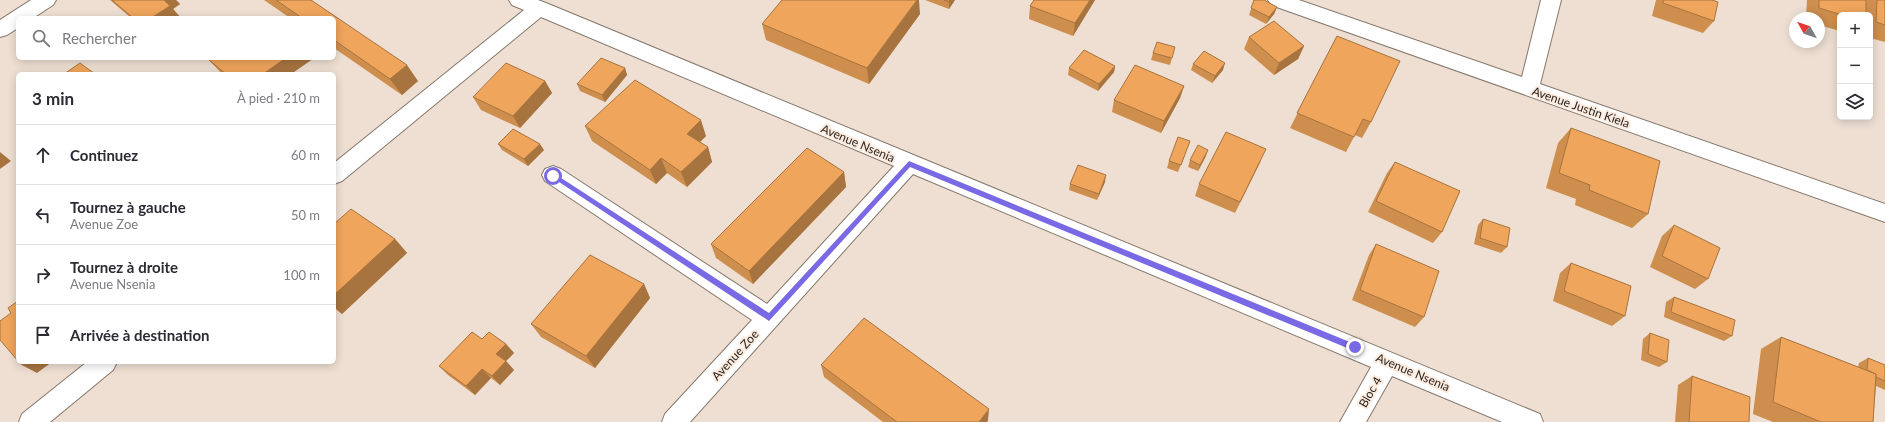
<!DOCTYPE html>
<html lang="fr">
<meta charset="utf-8">
<style>
:root{--surface:#fff;--page:#f2f2f3;--text:#2b2b33;--muted:#7c7c81;--line:#e1e1e2}
body{margin:0;font-family:Lato,sans-serif;background:var(--page);color:var(--text)}
.controls{position:absolute;right:12px;top:12px;display:grid;overflow:hidden;border-radius:6px;box-shadow:0 2px 10px #0003}
.controls button{width:36px;height:36px;display:grid;place-items:center;padding:0;border:0;border-bottom:1px solid var(--line);background:var(--surface);color:var(--text);font:20px sans-serif}
.compass{position:absolute;left:1789px;top:12px;width:36px;height:36px;border-radius:50%;background:var(--surface);box-shadow:0 2px 10px #0003;rotate:310deg}
.stop{position:absolute;width:12px;height:12px;margin:-9px;border:3px solid #7a69e4;border-radius:50%;background:#fff}
.stop.end{background:#7a69e4;border-color:#fff;box-shadow:0 1px 4px #0008}
.list{margin:0;padding:0;list-style:none}
h2{display:flex;justify-content:space-between;align-items:center;height:52px;margin:0;padding:0 16px;font-size:17px}
h2 small{font-size:13px;font-weight:400;color:var(--muted)}
.list li{display:grid;grid-template-columns:26px 1fr auto;gap:12px;align-items:center;box-sizing:border-box;height:60px;padding:0 16px;border-top:1px solid var(--line)}
.list b{display:block;font-size:15px;white-space:nowrap}
.list p{margin:0;font-size:13px;white-space:nowrap;color:var(--muted)}
.list em{font-size:13px;font-style:normal;color:var(--muted)}
.icon{flex:none;width:22px;height:22px;fill:none;stroke:currentColor;stroke-width:2;stroke-linecap:round;stroke-linejoin:round}
.map{position:relative;flex:none;width:1885px;height:422px;overflow:hidden}
.search{position:absolute;background:var(--surface);box-shadow:0 2px 10px #0003;left:16px;top:16px;width:320px;height:44px;display:flex;align-items:center;gap:10px;box-sizing:border-box;padding:0 14px;border-radius:6px;color:var(--muted);font-size:15px}
.panel{position:absolute;background:var(--surface);box-shadow:0 2px 10px #0003;left:16px;top:72px;width:320px;height:292px;border-radius:6px}
.map>svg:first-child{display:block}
.lines{fill:none;stroke-linecap:round;stroke-linejoin:round}
.minor-casing{stroke:#85786c;stroke-width:2}
.minor{fill:#fff;fill-rule:evenodd}
.wall{fill:#ce8e4e}
.shaded-wall{fill:#a77440}
.building{fill:#efa55b;stroke:#a77440}
.route{fill:#7a69e4}
.labels{text-anchor:middle;dominant-baseline:central;stroke-width:4;stroke-linejoin:round;paint-order:stroke}
.street-label{font-size:12px;fill:#2b2520;stroke:#fcecdf}
</style>
<div class="map">
<svg width="1885" height="422" viewBox="0 0 1885 422">
<rect width="100%" height="100%" fill="#eedfd2"/>
<g class="lines">
<defs>
<g id="minor">
<polygon points="31,0 56,0 53,5 33,18 18,18 18,28 7,35 0,37 0,20"/>
<polygon points="509,0 538,0 546,3 1540,414 1543,422 1502,422 1392,376 1366,422 1340,422 1371,367 913,174 690,422 662,422 665,414 752,320 545,181 542,175 545,169 553,166 561,169 767,304 894,166 541,17 342,181 334,184 334,163 524,10 512,5"/>
<polygon points="1268,0 1299,0 1522,77 1541,0 1561,0 1540,84 1885,204 1885,222 1271,5"/>
<polygon points="87,362 117,362 113,370 50,422 19,422 22,414"/>
</g>
</defs>
<use href="#minor" class="minor-casing"/>
<use href="#minor" class="minor"/>
</g>
<g class="wall">
<polygon points="110,0 176,0 180,4 173,9 181,18 131,18"/>
<polygon points="264,0 311,0 418,81 402,95 334,48 334,18 290,18"/>
<polygon points="925,0 955,0 949,9"/>
<polygon points="1034,0 1095,0 1073,36 1029,19 1030,6"/>
<polygon points="1254,0 1277,7 1274,14 1266,24 1249,15"/>
<polygon points="1656,0 1712,0 1714,21 1703,33 1652,16"/>
<polygon points="1807,0 1885,0 1885,42 1870,38 1870,15 1840,15 1840,31 1819,25 1819,18 1806,18"/>
<polygon points="920,14 869,84 766,40 762,24"/>
<polygon points="1337,36 1371,122 1362,138 1355,135 1346,152 1290,128"/>
<polygon points="1249,37 1304,46 1298,59 1274,75 1244,49"/>
<polygon points="1175,47 1170,65 1151,60 1153,53"/>
<polygon points="211,58 314,58 291,74 222,74 209,60"/>
<polygon points="1193,64 1223,70 1212,83 1191,70"/>
<polygon points="1115,66 1114,72 1098,91 1068,75 1069,68"/>
<polygon points="625,68 627,75 605,102 580,91 577,84"/>
<polygon points="545,81 552,93 520,128 481,110 473,97"/>
<polygon points="1184,86 1180,98 1161,133 1112,112 1114,100"/>
<polygon points="585,126 706,136 700,142 708,147 712,162 687,187 667,173 656,184 592,141"/>
<polygon points="1571,128 1648,214 1632,228 1575,205 1576,199 1546,188 1558,143"/>
<polygon points="1190,141 1178,172 1167,168 1169,161"/>
<polygon points="498,144 544,150 528,166 502,150"/>
<polygon points="1206,156 1198,171 1188,167 1190,160"/>
<polygon points="1261,161 1235,213 1195,196 1199,184"/>
<polygon points="1395,162 1442,232 1433,243 1368,212 1387,173"/>
<polygon points="844,172 846,187 753,284 716,258 711,244"/>
<polygon points="1105,182 1097,200 1069,190 1070,184"/>
<polygon points="1483,219 1507,247 1501,253 1474,244 1478,225"/>
<polygon points="334,224 395,239 407,253 342,314 334,308"/>
<polygon points="1674,225 1708,279 1695,289 1650,267 1662,236"/>
<polygon points="1376,244 1424,317 1415,327 1352,300 1369,255"/>
<polygon points="1571,263 1625,316 1612,326 1553,301 1560,273"/>
<polygon points="644,284 650,298 595,368 541,337 531,324"/>
<polygon points="1674,297 1732,336 1724,341 1664,317 1666,302"/>
<polygon points="1650,333 1667,362 1659,367 1641,360 1643,339"/>
<polygon points="1781,337 1858,367 1859,363 1868,358 1885,365 1885,390 1876,386 1873,422 1773,422 1753,414 1761,349"/>
<polygon points="482,339 506,344 514,353 506,361 514,370 500,385 491,378 475,395 448,375 439,366"/>
<polygon points="821,365 988,420 987,422 883,422 824,377"/>
<polygon points="1692,376 1749,422 1675,422 1678,385"/>
</g>
<g class="shaded-wall">
<polygon points="163,0 176,0 180,4 173,9 181,18 151,18"/>
<polygon points="917,0 919,0 920,14 869,84 867,68"/>
<polygon points="950,0 955,0 949,9 949,2"/>
<polygon points="1090,0 1095,0 1073,36 1075,23"/>
<polygon points="1277,7 1274,14 1266,24 1269,17"/>
<polygon points="1304,46 1298,59 1274,75 1279,63"/>
<polygon points="286,58 314,58 291,74 263,74"/>
<polygon points="1225,63 1223,70 1212,83 1215,76"/>
<polygon points="407,65 418,81 402,95 390,79"/>
<polygon points="1115,66 1114,72 1098,91 1099,84"/>
<polygon points="625,68 627,75 605,102 602,95"/>
<polygon points="545,81 552,93 520,128 513,116"/>
<polygon points="1184,86 1180,98 1161,133 1164,121"/>
<polygon points="701,120 706,136 693,149 687,134"/>
<polygon points="540,144 544,150 528,166 524,159"/>
<polygon points="708,147 712,162 687,187 681,172"/>
<polygon points="1208,150 1206,156 1198,171 1200,165"/>
<polygon points="0,152 11,161 0,169"/>
<polygon points="661,158 667,173 656,184 650,170"/>
<polygon points="844,172 846,187 753,284 749,271"/>
<polygon points="1106,175 1105,182 1097,200 1099,194"/>
<polygon points="395,239 407,253 342,314 334,306 334,295"/>
<polygon points="644,284 650,298 595,368 586,356"/>
<polygon points="506,344 514,353 506,361 514,370 500,385 492,376 496,354"/>
<polygon points="23,362 52,362 37,373 20,364"/>
<polygon points="482,369 491,378 475,395 466,386"/>
<polygon points="989,409 988,420 987,422 979,422"/>
</g>
<g class="building">
<polygon points="112,0 164,0 170,6 151,18 133,18"/>
<polygon points="276,0 311,0 407,65 390,79 334,40 334,18 302,18"/>
<polygon points="782,0 917,0 867,68 762,24"/>
<polygon points="944,0 950,0 949,2"/>
<polygon points="1034,0 1090,0 1075,23 1030,6"/>
<polygon points="1254,0 1264,0 1277,7 1269,17 1251,8"/>
<polygon points="1663,0 1712,0 1718,2 1714,21 1663,3"/>
<polygon points="1819,0 1866,0 1866,15 1842,15 1819,8"/>
<polygon points="1877,0 1885,0 1885,25 1876,22"/>
<polygon points="1274,21 1304,46 1279,63 1249,37"/>
<polygon points="1337,36 1400,61 1371,122 1363,119 1354,137 1297,113"/>
<polygon points="1157,42 1175,47 1172,58 1153,53"/>
<polygon points="1084,50 1115,66 1099,84 1069,68"/>
<polygon points="1204,51 1225,63 1215,76 1193,64"/>
<polygon points="211,58 286,58 263,74 226,74 209,60"/>
<polygon points="601,58 625,68 602,95 577,84"/>
<polygon points="80,63 95,74 64,74"/>
<polygon points="506,63 545,81 513,116 473,97"/>
<polygon points="1135,65 1184,86 1164,121 1114,100"/>
<polygon points="635,80 701,120 687,134 708,147 681,172 661,158 650,170 585,126"/>
<polygon points="1571,128 1660,161 1648,214 1589,190 1590,185 1559,173"/>
<polygon points="513,129 540,144 524,159 498,144"/>
<polygon points="1226,132 1266,149 1240,202 1199,184"/>
<polygon points="1178,137 1190,141 1181,165 1169,161"/>
<polygon points="1198,145 1208,150 1200,165 1190,160"/>
<polygon points="807,148 844,172 749,271 711,244"/>
<polygon points="1395,162 1460,191 1442,232 1376,201"/>
<polygon points="1078,165 1106,175 1099,194 1070,184"/>
<polygon points="351,209 395,239 334,295 334,224"/>
<polygon points="1483,219 1510,228 1507,247 1480,238"/>
<polygon points="1674,225 1720,248 1708,279 1662,256"/>
<polygon points="1376,244 1439,271 1424,317 1360,290"/>
<polygon points="590,255 644,284 586,356 531,324"/>
<polygon points="1571,263 1631,286 1625,316 1564,291"/>
<polygon points="1674,297 1735,320 1732,336 1671,312"/>
<polygon points="18,301 18,361 0,340 0,321 11,313 8,308"/>
<polygon points="864,318 989,409 979,422 897,422 821,365"/>
<polygon points="472,332 482,339 489,332 506,344 496,354 506,361 492,376 482,369 466,386 439,366"/>
<polygon points="1650,333 1669,340 1667,362 1648,354"/>
<polygon points="1781,337 1876,374 1873,422 1821,422 1773,402"/>
<polygon points="1868,358 1885,365 1885,381 1876,377 1876,374 1867,370"/>
<polygon points="1692,376 1750,397 1749,422 1689,422"/>
</g>
<polygon class="route" points="909,161 1357,345 1358,347 1357,350 1352,350 910,167 769,321 550,176 553,173 555,174 769,313"/>
<g class="labels">
<g class="street-label">
<text transform="translate(1581 107) rotate(19)">Avenue Justin Kiela</text>
<text transform="translate(858 143) rotate(23)">Avenue Nsenia</text>
<text transform="translate(735 355) rotate(-48)">Avenue Zoe</text>
<text transform="translate(1413 372) rotate(23)">Avenue Nsenia</text>
<text transform="translate(1370 392) rotate(-60)">Bloc 4</text>
</g>
</g>
</svg>
<div class="controls">
<button>+</button>
<button>−</button>
<button><svg class="icon" aria-label="layers" viewBox="0 0 24 24"><path d="M12 4l9 5-9 5-9-5zM3 14l9 5 9-5"/></svg></button>
</div>
<svg class="compass" viewBox="-18 -18 36 36"><path d="M0-13l5 13h-10z" fill="#e53935"/><path d="M0 13l5-13h-10z" fill="#7c7c81"/></svg>
<div class="stop" style="left:553px;top:176px"></div>
<div class="stop end" style="left:1355px;top:347px"></div>
<div class="search"><svg class="icon" aria-label="search" viewBox="0 0 24 24"><circle cx="10" cy="10" r="6"/><path d="M15 15l6 6"/></svg>Rechercher</div>
<section class="panel">
<h2>3 min<small>À pied · 210 m</small></h2>
<ul class="list">
<li><svg class="icon" aria-label="ahead" viewBox="0 0 24 24"><path d="M12 20V5M6 11l6-6 6 6"/></svg><div><b>Continuez</b></div><em>60 m</em></li>
<li><svg class="icon" aria-label="left" viewBox="0 0 24 24"><path d="M17 20v-9H6M10 6l-5 5 5 5"/></svg><div><b>Tournez à gauche</b><p>Avenue Zoe</p></div><em>50 m</em></li>
<li><svg class="icon" aria-label="right" viewBox="0 0 24 24"><path d="M7 20v-9h11M14 6l5 5-5 5"/></svg><div><b>Tournez à droite</b><p>Avenue Nsenia</p></div><em>100 m</em></li>
<li><svg class="icon" aria-label="arrive" viewBox="0 0 24 24"><path d="M6 21V4h12l-3 4 3 4H6"/></svg><div><b>Arrivée à destination</b></div></li>
</ul>
</section>
</div>
